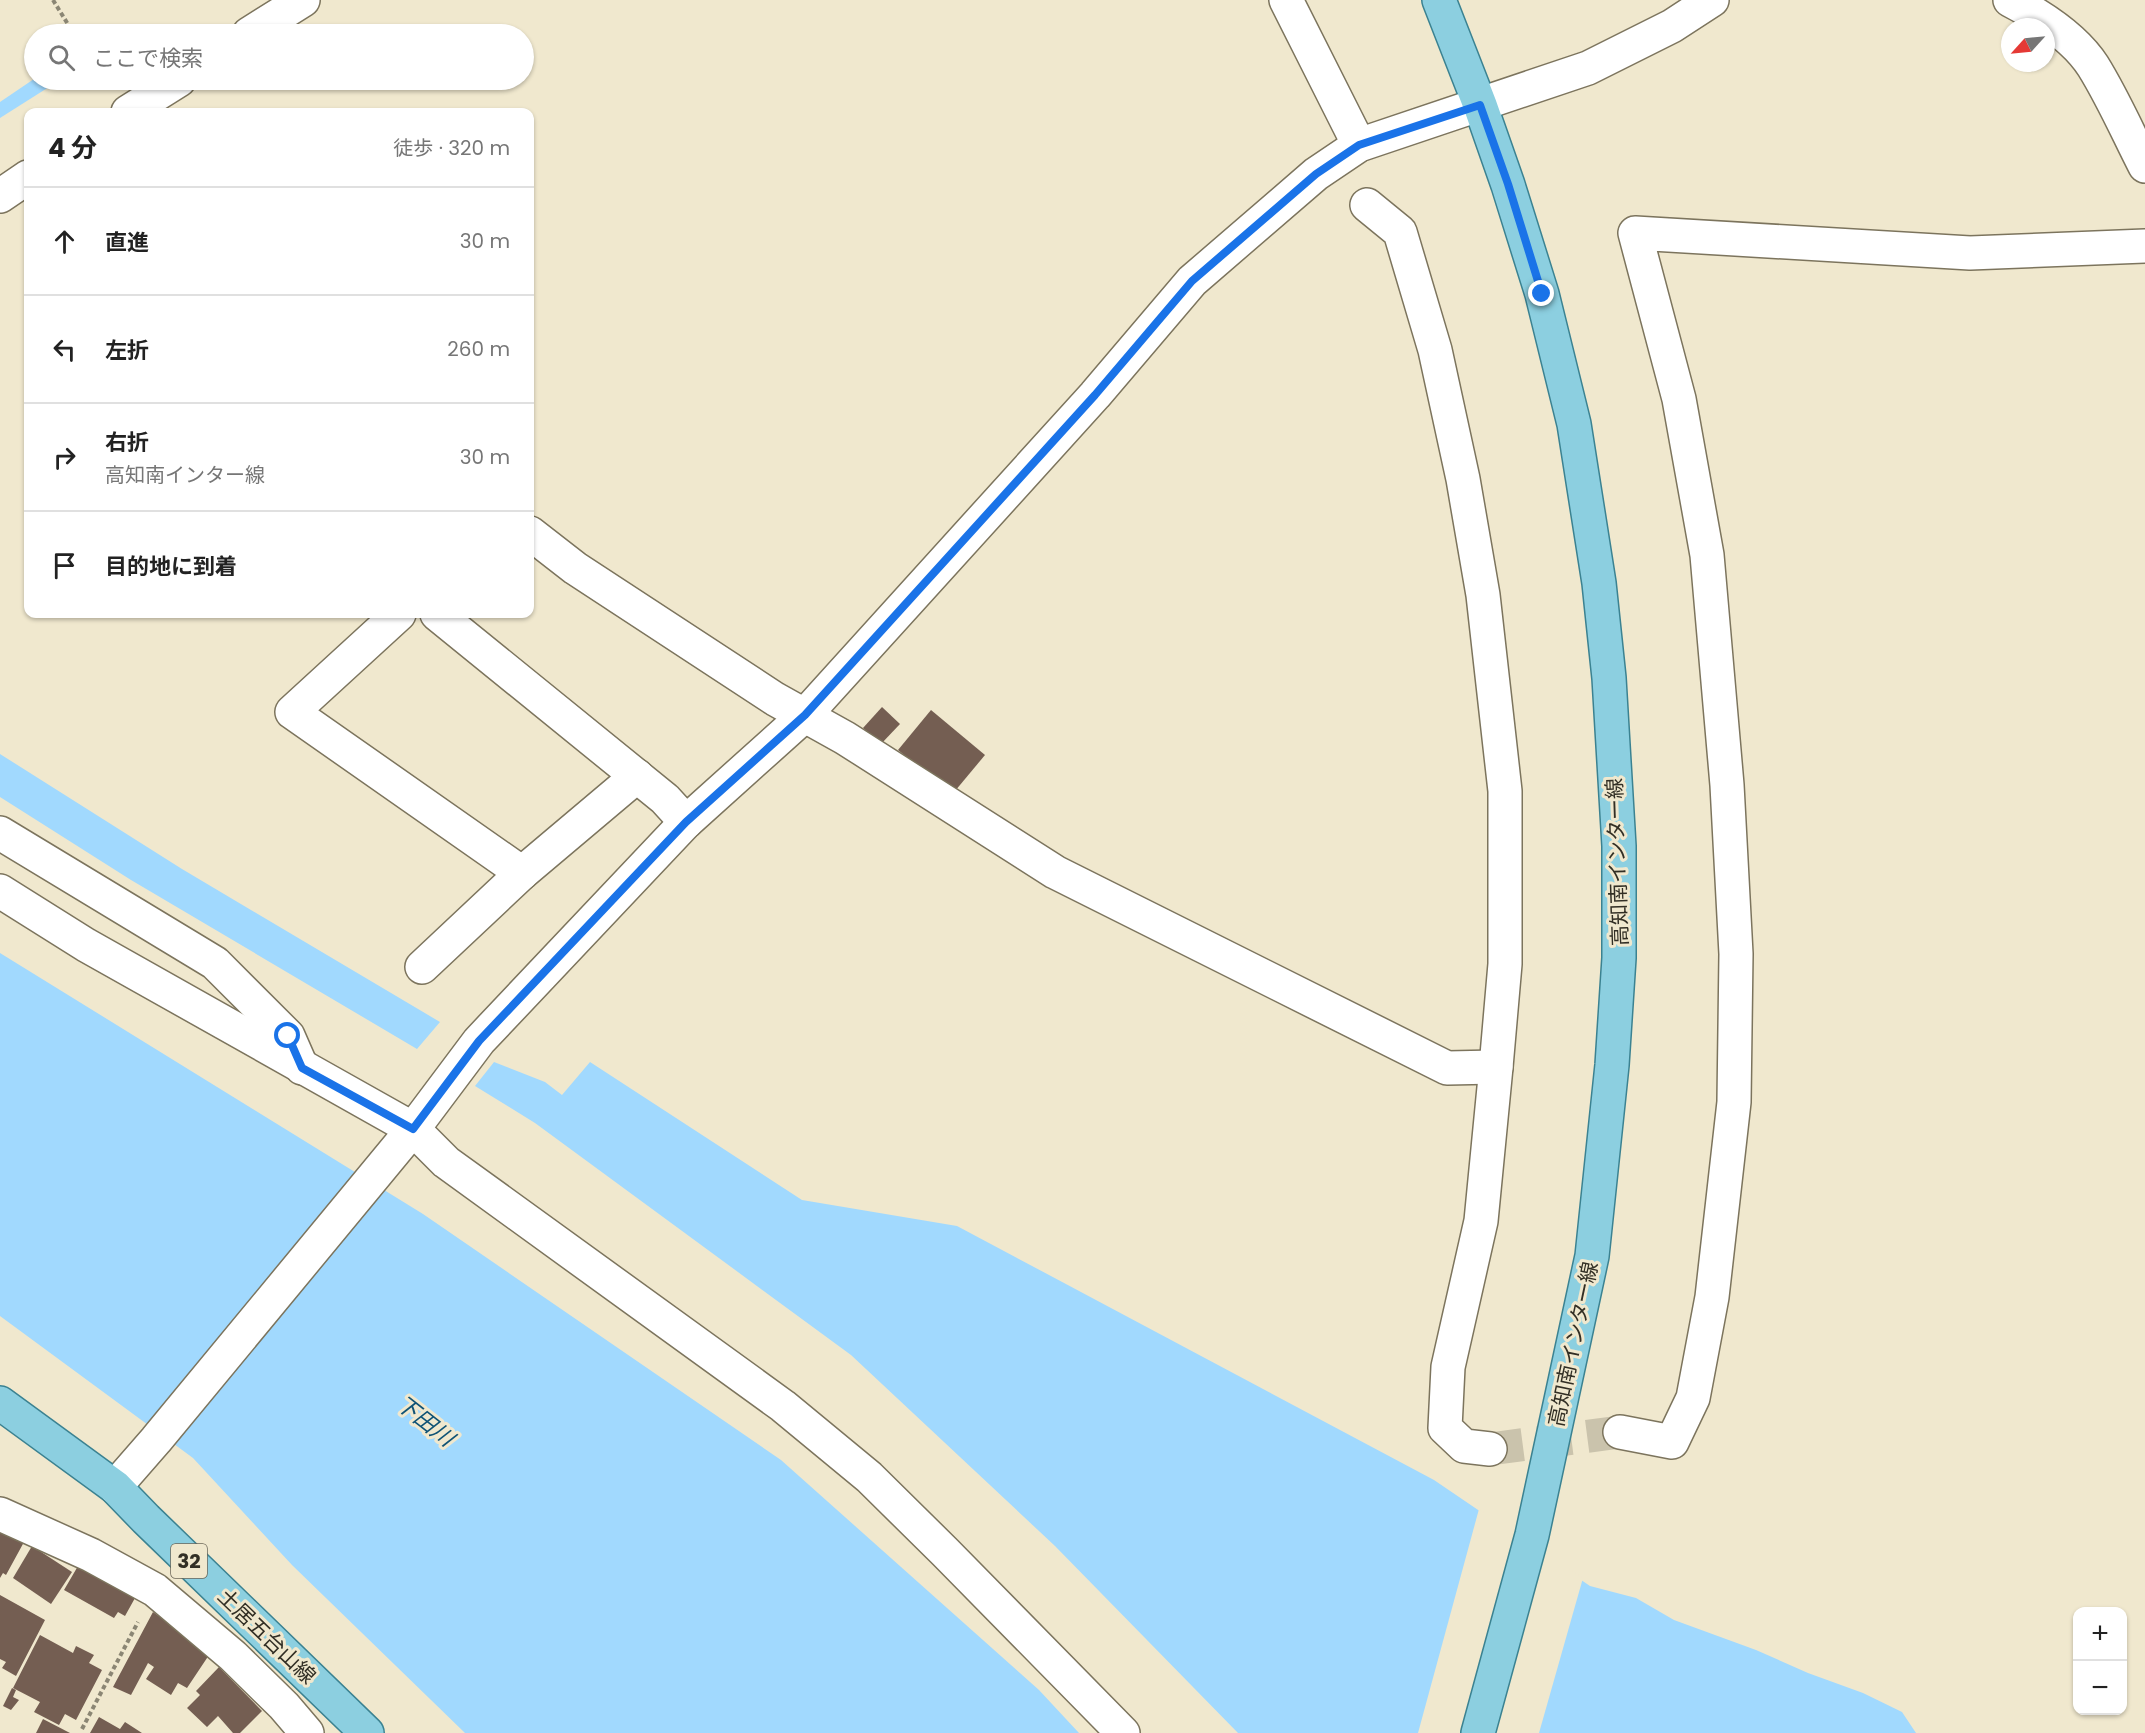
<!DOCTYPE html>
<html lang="ja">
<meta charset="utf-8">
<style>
:root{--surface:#fff;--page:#f6f6f6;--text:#222;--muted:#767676;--line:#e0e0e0}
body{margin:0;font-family:Poppins,"Noto Sans JP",sans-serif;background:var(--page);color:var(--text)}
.controls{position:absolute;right:18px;bottom:18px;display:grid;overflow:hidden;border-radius:12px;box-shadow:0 2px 4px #0004}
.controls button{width:54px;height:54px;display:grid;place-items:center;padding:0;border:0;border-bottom:2px solid var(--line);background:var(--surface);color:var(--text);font:30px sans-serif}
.compass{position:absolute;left:2001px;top:18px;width:54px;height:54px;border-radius:50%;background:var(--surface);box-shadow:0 2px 4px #0004;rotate:243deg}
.stop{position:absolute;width:18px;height:18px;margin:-14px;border:4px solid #1a73e8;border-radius:50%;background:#fff}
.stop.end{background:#1a73e8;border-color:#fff;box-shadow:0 2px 6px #0008}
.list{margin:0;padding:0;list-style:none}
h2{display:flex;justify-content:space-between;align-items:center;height:78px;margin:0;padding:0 24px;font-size:26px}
h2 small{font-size:20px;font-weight:400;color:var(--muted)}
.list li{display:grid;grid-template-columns:39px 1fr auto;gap:18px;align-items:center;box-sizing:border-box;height:108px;padding:0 24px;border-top:2px solid var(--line)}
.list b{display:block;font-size:22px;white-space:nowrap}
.list p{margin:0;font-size:20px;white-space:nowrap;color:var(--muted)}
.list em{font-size:20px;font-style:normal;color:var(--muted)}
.icon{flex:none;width:33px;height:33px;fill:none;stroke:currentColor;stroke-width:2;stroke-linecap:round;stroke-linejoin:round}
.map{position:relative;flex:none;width:2145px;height:1733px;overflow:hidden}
.search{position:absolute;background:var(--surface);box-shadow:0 2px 4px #0004;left:24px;top:24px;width:510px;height:66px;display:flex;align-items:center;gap:15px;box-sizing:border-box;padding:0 21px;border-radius:33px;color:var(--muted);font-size:22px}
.panel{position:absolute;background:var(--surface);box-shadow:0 2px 4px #0004;left:24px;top:108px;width:510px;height:510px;border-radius:12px}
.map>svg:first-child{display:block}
.water{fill:#a1d9fe}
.pier{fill:#f0e8ce}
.building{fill:#745e52}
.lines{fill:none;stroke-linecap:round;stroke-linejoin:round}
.minor-tunnel{stroke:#cac3ac;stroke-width:33;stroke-dasharray:33 16;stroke-linecap:butt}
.minor-casing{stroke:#7c745d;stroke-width:36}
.major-casing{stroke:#3b8291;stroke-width:36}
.path{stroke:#8b8674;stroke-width:4;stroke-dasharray:4.5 3;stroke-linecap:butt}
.minor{stroke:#fff;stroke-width:33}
.major{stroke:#8ccfe0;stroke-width:33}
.route{stroke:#1a73e8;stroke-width:8}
.labels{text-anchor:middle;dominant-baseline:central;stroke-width:6;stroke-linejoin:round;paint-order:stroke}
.shield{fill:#f0e8ce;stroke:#6b6658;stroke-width:1.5}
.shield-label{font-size:20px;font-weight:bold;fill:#322f25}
.street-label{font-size:21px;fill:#322f25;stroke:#f0e8ce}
.water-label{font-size:22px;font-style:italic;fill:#0f5376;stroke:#f0e8ce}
</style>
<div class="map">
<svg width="2145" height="1733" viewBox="0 0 2145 1733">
<rect width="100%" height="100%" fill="#f0e8ce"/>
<g class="water">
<polygon points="34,79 60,80 0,118 0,102"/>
<polygon points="0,754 182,869 440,1022 417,1049 131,880 0,797"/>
<polygon points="0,953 423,1214 781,1460 1039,1690 1079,1733 465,1733 292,1565 193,1458 0,1316"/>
<polygon points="494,1062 545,1082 562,1095 590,1062 802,1200 957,1226 1434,1480 1590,1586 1636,1598 1674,1620 1756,1650 1808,1673 1863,1693 1902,1712 1916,1733 1238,1733 1055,1546 851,1355 535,1123 475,1086"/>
</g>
<polygon class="pier" points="1479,1509 1583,1578 1539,1733 1418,1733"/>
<g class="building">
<polygon points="882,707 900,724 881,744 863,728"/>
<polygon points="931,710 985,755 955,791 939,784 898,750"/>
<polygon points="0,1532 24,1542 6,1575 3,1573 0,1578"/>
<polygon points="32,1546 72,1572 51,1604 13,1578"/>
<polygon points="78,1566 135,1598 125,1616 118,1612 114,1618 64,1590"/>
<polygon points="0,1595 45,1620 16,1676 2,1668 6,1662 0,1659"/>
<polygon points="153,1612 211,1652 187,1688 178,1683 171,1695 146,1679 154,1667 148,1663 131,1695 113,1687"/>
<polygon points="40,1635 73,1653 76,1646 94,1655 89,1663 102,1670 76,1720 65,1714 59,1725 34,1712 40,1702 13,1688"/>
<polygon points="219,1667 262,1711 240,1733 233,1733 218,1716 207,1727 187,1708 200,1695 196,1691"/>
<polygon points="12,1688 16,1690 13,1697 19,1700 11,1710 3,1706"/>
<polygon points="99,1717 120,1729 125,1722 142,1733 90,1733"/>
<polygon points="43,1719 70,1733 36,1733"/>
</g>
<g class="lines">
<polyline class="minor-tunnel" points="1490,1449 1620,1432"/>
<defs>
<g id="minor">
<polyline points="1286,0 1359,145"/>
<path d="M2010,0C2039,15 2075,38 2093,66C2113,98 2128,133 2145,166"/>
<polyline points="249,34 303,0"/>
<polyline points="128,112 179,80"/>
<polyline points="0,196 28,177"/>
<polyline points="1367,205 1400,232 1435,350 1463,479 1483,595 1505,791 1505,964 1496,1067 1481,1221 1448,1367 1445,1428 1464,1446 1490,1449"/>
<polyline points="530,533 575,568 775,699 845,738 1055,872 1447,1068 1496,1067"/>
<polyline points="399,614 292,712 522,873"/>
<polyline points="437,614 665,799 686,822"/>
<polyline points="0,833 215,963 288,1036 302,1068"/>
<polyline points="0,891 86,945 413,1129 446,1162 783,1406 869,1477 945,1552 1123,1733"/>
<polyline points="422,967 522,873 637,776"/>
<polyline points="1620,1432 1672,1442 1693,1398 1712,1297 1734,1102 1736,954 1727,785 1707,555 1679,399 1635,233 1970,253 2145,246"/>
<polyline points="115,1487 156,1440 413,1129 479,1041 686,822 805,715 1095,395 1192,281 1316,174 1359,145 1588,68 1672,26 1712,0"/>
<polyline points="0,1514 91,1555 155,1590 233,1656 284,1706 307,1733"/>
</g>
<g id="major">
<polyline points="1439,0 1480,105 1508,185 1542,294 1574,424 1599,583 1609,678 1619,846 1619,958 1612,1065 1592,1256 1532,1535 1478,1733"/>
<polyline points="0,1403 115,1487 146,1519 367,1733"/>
</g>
</defs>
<use href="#minor" class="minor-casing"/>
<use href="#major" class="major-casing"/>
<g class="path">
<polyline points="53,0 74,34"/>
<polyline points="82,1729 138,1622"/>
</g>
<use href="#minor" class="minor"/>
<use href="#major" class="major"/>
</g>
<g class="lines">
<polyline class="route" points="288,1036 302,1068 413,1129 479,1041 686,822 805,715 1095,395 1192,281 1316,174 1359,145 1480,105 1508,184 1542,294"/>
</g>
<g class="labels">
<rect class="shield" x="171" y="1544" width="36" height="34" rx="4.5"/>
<g class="shield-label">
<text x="189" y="1561">32</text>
</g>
<g class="street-label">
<text transform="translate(1617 862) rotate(-92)">高知南インター線</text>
<text transform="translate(1573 1344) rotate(-78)">高知南インター線</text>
<text transform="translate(267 1636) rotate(44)">土居五台山線</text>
</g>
<g class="water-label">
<text transform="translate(425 1421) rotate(38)">下田川</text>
</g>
</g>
</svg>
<div class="controls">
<button>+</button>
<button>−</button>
</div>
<svg class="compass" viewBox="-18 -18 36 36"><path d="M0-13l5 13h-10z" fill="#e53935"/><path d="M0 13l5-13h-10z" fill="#767676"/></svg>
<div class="stop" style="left:288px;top:1036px"></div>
<div class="stop end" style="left:1542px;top:294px"></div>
<div class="search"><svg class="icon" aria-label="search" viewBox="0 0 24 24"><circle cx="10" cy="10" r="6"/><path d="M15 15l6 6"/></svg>ここで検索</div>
<section class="panel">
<h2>4 分<small>徒歩 · 320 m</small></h2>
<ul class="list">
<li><svg class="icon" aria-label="ahead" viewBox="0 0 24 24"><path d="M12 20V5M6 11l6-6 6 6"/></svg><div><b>直進</b></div><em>30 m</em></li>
<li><svg class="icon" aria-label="left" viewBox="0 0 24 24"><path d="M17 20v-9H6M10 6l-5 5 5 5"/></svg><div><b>左折</b></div><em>260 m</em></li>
<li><svg class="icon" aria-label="right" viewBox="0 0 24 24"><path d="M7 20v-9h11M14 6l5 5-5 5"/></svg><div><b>右折</b><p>高知南インター線</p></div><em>30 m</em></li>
<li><svg class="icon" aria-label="arrive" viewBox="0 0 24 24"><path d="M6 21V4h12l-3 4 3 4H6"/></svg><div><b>目的地に到着</b></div></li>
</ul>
</section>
</div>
